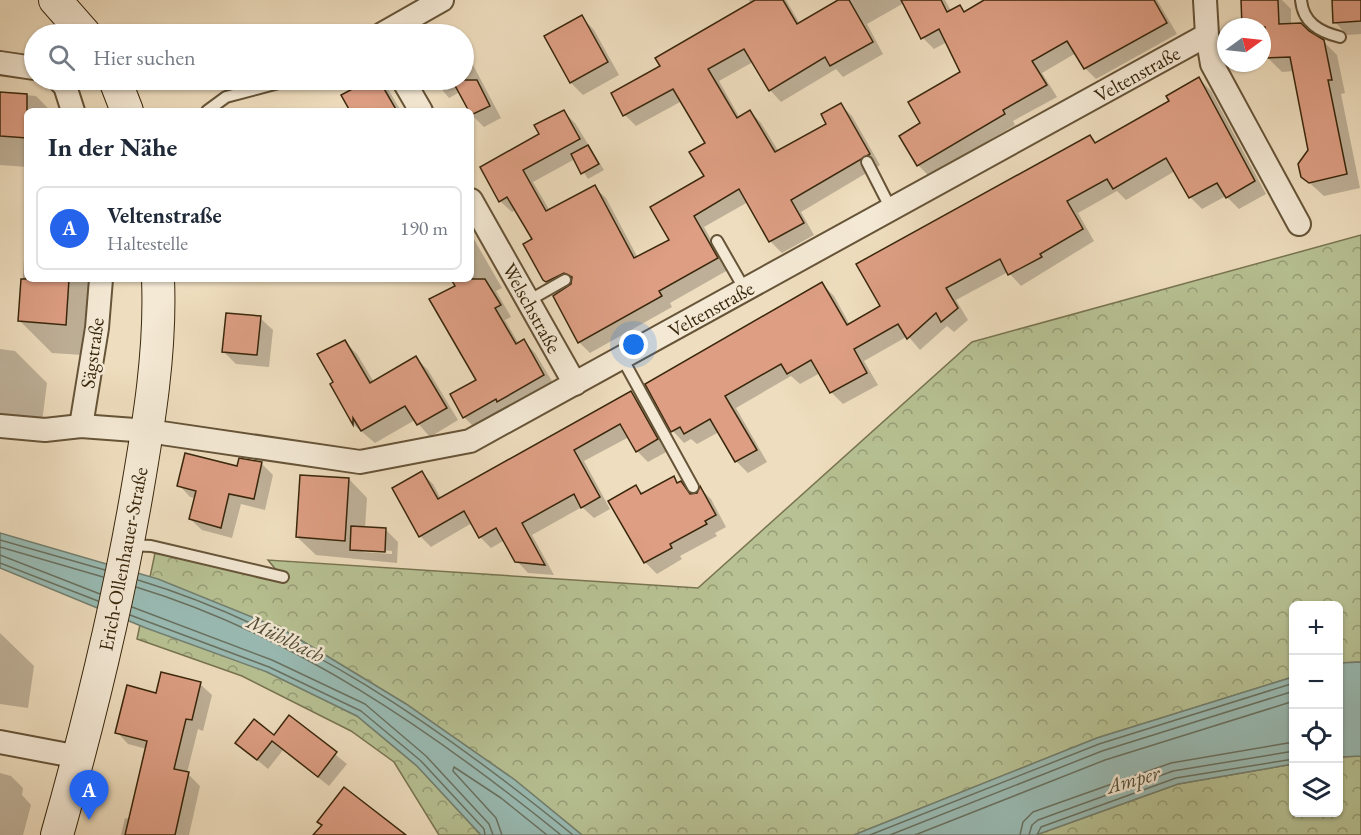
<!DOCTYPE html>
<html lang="de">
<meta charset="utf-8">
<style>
:root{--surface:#fff;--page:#f2f2f3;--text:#1f2937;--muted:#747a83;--line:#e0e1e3;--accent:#2563eb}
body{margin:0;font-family:"EB Garamond",serif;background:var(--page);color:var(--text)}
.controls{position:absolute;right:18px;bottom:18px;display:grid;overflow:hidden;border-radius:9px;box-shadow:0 2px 4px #0004}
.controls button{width:54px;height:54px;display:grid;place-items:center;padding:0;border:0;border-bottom:2px solid var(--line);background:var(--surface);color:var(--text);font:30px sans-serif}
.compass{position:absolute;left:1217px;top:18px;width:54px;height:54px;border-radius:50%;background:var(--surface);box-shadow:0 2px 4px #0004;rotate:75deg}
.you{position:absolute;left:634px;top:345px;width:21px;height:21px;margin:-15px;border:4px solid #fff;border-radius:50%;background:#1a73e8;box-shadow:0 0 0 9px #1a73e833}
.badge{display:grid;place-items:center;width:39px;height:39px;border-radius:50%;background:var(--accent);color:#fff;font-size:20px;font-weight:700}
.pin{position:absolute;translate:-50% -50px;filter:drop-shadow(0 2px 3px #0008)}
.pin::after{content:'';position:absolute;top:32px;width:21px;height:18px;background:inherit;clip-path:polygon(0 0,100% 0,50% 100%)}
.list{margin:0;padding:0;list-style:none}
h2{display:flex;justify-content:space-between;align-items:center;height:78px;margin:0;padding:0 24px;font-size:26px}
h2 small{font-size:20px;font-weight:400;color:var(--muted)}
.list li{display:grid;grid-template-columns:39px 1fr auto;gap:18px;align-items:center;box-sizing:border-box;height:84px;margin:0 12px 12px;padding:0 12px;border:2px solid var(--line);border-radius:9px}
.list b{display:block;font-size:22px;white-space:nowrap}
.list p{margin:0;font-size:20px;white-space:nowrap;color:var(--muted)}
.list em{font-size:20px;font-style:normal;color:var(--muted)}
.icon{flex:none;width:33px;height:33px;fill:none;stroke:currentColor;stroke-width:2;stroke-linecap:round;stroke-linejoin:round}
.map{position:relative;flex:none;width:1361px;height:835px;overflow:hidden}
.search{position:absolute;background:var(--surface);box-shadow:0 2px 4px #0004;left:24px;top:24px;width:450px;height:66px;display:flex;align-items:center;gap:15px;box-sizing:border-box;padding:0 21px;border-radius:33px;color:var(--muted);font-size:22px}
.panel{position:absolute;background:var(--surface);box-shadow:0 2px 4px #0004;left:24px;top:108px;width:450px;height:174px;border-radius:9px}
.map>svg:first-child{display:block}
.forest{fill:url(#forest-crowns);stroke:#787450;stroke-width:1.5}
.water{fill:#99bbb4;stroke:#738071;stroke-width:1.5}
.shadow{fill:#0003;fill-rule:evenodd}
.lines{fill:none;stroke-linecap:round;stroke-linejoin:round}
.shore{stroke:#697160;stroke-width:1.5}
.building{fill:#dd9e83;stroke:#39270c;stroke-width:1.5}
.lane-casing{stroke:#665438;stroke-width:14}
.street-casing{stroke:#665438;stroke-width:26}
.secondary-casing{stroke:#39270c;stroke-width:34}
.lane{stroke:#f4e9d5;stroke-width:10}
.street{stroke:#f4e9d5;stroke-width:22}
.secondary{stroke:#f4e9d5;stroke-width:32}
.labels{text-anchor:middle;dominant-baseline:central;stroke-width:5;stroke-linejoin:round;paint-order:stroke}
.street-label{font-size:20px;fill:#39270c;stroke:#f4e9d5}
.water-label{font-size:21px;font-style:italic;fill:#514c36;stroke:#f4e9d5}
</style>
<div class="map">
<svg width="1361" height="835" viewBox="0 0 1361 835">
<defs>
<pattern id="forest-crowns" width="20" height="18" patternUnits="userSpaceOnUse" patternTransform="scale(1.5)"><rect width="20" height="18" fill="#b7c193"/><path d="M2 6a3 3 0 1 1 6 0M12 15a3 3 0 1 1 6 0" fill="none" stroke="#969d76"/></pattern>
</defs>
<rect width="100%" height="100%" fill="#eeddbe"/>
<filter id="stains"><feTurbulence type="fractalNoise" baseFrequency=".00333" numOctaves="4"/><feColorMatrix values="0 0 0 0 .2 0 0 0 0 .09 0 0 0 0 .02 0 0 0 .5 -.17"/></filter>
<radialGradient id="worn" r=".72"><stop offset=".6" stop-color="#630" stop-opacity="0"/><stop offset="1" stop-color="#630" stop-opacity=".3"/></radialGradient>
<g class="forest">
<polygon points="1361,235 1361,662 1339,663 1338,606 1294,606 1293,677 1097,738 854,835 582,835 515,780 406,704 284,630 267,672 357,716 417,766 481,835 439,835 394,762 351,731 242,676 137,639 155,553 282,577 268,560 698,588 972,342"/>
<polygon points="1361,756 1361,835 1036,835 1178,784 1293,764 1294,812 1338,812 1339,757"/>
</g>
<g class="water">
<polygon points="0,533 158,579 284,630 406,704 515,780 582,835 481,835 417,766 357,716 267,672 146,628 0,568"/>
<polygon points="1361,662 1361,756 1339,757 1339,663"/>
<polygon points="1293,677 1293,764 1178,784 1036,835 854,835 1097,738"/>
</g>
<g class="shadow">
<polygon points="749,0 786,0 800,24 841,0 945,0 951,11 960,7 966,13 987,0 1157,0 1177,34 1096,79 1085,68 1076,53 1042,73 1057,97 1013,121 1015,125 929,176 918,165 922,124 962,73 947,42 934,49 923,38 904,3 867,24 883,54 843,77 836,69 781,102 770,90 753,62 719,81 740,118 750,111 761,123 779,152 828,125 841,105 852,116 880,165 801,212 814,235 782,253 770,241 748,202 704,227 728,270 670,303 672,307 590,353 579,342 559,293 544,279 534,240 516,210 512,212 500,201 541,135 563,111 575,123 604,170 588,179 575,159 533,182 550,211 594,187 606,198 638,258 671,240 706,177 707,144 682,101 636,126 625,115 662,67 751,4"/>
<polygon points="1242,0 1282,0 1291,9 1291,25 1323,41 1337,55 1345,93 1341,94 1360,188 1324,196 1302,176 1310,151 1294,71 1282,72 1268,58 1268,48 1262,48 1262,27 1243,27"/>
<polygon points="1333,0 1361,0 1361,34 1347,35 1335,22"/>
<polygon points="582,17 594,30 619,75 583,95 571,83 546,37"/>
<polygon points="464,48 501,118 484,127 472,115 460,92 449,98 434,80 464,80"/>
<polygon points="1199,79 1211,91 1266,194 1239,209 1226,196 1202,209 1190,197 1175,171 1126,200 1117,191 1078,213 1094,241 1021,286 1008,272 956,300 968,320 954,332 947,326 920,350 908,336 864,361 878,385 843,404 832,393 820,373 800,384 791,376 736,408 767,462 748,473 736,461 719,432 697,444 691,439 684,443 673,431 647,384 822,284 834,296 850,325 882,307 1090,137 1097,144 1171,102"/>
<polygon points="372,80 379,80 388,89 401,111 352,111 343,96"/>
<polygon points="0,93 36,96 51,111 27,111 27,167 0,165"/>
<polygon points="27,213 27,279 103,279 98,356 52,353 20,321"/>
<polygon points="471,234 502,288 496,291 511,317 505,320 519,344 524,341 535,353 555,386 475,428 464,417 478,381 457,286 453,279 471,279"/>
<polygon points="260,318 273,330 269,367 236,364 224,352"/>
<polygon points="345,342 357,354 374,382 416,358 428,370 458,420 430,437 415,420 375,443 354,425 332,384 335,383"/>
<polygon points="0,349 15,351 47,383 42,422 0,416"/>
<polygon points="631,392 642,404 668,451 648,462 637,451 629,437 584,461 610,509 594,518 582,507 532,535 554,575 528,573 517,561 505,540 491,548 480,537 472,523 431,547 420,536 422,473 433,484 441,499"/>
<polygon points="262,464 273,475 265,510 241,504 232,538 202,530 190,519 195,498 190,497 179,485"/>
<polygon points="673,478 693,495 698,495 701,489 711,499 726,527 715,533 717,536 680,556 682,559 657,574 645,562 611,501 636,487 644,494"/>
<path d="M349,479L367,498L365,528L385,529L398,542L397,563L316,555L297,537ZM363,549L392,551V554L363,552Z"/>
<polygon points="0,633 34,666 28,708 0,704"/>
<polygon points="200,684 212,695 203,731 198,729 187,773 200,786 189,835 121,835 125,818 130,819 147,749 128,744 117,732 157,695"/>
<polygon points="289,717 347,764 329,786 283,750 268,769 237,743 274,737"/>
<polygon points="0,773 11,776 23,788 22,795 31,805 23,835 0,835"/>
</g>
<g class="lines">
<g class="shore">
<polyline points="0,540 105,570"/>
<polyline points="0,547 103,577"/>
<polyline points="0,555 100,594"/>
<polyline points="0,563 98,601"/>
<path d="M138,580C300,629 443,729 573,835"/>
<path d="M136,587C294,635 434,732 561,835"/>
<polyline points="132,607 272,660 365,704 426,756 489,824 493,835"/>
<polyline points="130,615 269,667 361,711 421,761 484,829 485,835"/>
<polyline points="502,835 496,818 453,771 454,767 501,798 547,835"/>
<polyline points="870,835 1099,744 1294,683"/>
<polyline points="890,835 1102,751 1294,691"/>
<polyline points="915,835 1105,760 1294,701"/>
<polyline points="1020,835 1023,822 1033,812 1171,763 1294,742"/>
<polyline points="1029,835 1032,825 1038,820 1173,771 1294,751"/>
<polyline points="1037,835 1041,827 1176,778 1294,759"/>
</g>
</g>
<g class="building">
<polygon points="755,0 783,0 797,24 838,0 849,0 873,42 830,66 825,57 769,91 744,49 708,69 737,118 750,110 775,152 826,124 821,114 841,103 870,154 791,200 804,223 769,242 739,189 694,216 718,258 659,291 662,296 578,343 553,296 571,284 572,277 564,273 546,282 543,280 523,244 532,239 507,197 499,202 480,167 539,134 534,125 564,110 580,139 523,170 546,211 595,185 634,258 669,240 650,207 704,176 689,152 705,143 673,89 623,116 611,93 660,66 655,58"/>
<polygon points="901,0 941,0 947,12 960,5 964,12 984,0 1154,0 1167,23 1084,69 1067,41 1032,61 1047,85 1003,110 1005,114 917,166 899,136 920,123 908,102 960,72 939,29 921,39"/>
<polygon points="1241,0 1278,0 1279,24 1301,23 1309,31 1324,40 1332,80 1328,80 1347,174 1309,183 1301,177 1298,164 1308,150 1290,57 1267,58 1265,27 1242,27"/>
<polygon points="1332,0 1361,0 1361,21 1333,23"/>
<polygon points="582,15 608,62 570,83 544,36"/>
<polygon points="1199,77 1255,181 1226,198 1217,183 1189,198 1166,158 1113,189 1107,179 1067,201 1083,229 1040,254 1042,257 1008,275 1000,259 946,288 958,308 941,322 936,313 907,339 898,324 854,349 867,373 830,393 811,360 787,374 781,364 725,396 757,450 735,462 710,419 684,434 680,427 671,432 645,384 822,282 847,325 880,306 856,264 1090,135 1095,143 1169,101 1166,96"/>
<polygon points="369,80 379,80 397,111 350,111 341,95"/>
<polygon points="452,80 477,80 490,106 471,115"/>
<polygon points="0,92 27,94 27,138 0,136"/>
<polygon points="588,145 599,164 581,174 571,154"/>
<polygon points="21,279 69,279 66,325 18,321"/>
<polygon points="451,279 485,279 501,305 495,308 516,344 524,339 544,375 497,402 496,399 463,418 450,394 476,380 429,299 455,286"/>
<polygon points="226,313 261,316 257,355 222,352"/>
<polygon points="345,340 370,383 416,356 447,408 417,425 405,406 361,431 353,418 353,425 330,384 333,382 317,354"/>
<polygon points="631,391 658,439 636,452 620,424 574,450 600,497 581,508 574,494 522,523 545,565 515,562 496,528 479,538 464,511 419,537 392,488 422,471 438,499"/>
<polygon points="185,453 237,466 239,458 262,462 254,499 229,494 221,528 189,519 196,491 177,486"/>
<polygon points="300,475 349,478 345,541 296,537"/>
<polygon points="674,476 677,483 681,481 690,494 697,493 700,486 716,515 705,521 707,524 670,544 672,548 644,563 608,501 636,485 641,494"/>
<polygon points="351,526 386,528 385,552 350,550"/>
<polygon points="161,672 201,682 192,720 186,719 174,769 189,772 175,835 125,835 147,741 115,733 127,685 156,693"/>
<polygon points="289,715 337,752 318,777 272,741 257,760 235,743 254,719 274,735"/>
<polygon points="344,787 406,835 313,835 322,825 317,822"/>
</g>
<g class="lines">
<defs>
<g id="lane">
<path d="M1301,0C1303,23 1320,32 1340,37"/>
<polyline points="207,111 226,97 290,80"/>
<polyline points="867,162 891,209"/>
<polyline points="717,241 745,290"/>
<polyline points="528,301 565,280"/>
<polyline points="622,358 693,487"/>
<polyline points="128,545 151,546 283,577"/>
</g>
<g id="street">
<polyline points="382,34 442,0"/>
<polyline points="1207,35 1212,64 1299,224"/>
<polyline points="0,63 34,68"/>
<polyline points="59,80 65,86 73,111"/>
<polyline points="403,80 421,111"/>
<polyline points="471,200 575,384"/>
<polyline points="0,426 45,430 81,426 148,431 360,462 470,441 1207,35 1205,0"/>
<polyline points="81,426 97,328 101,279"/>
<polyline points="0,742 79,757"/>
</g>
<g id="secondary">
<polyline points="55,0 85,34"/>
<polyline points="115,80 127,111"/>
<path d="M57,835C89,722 117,608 137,492C149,422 161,350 158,279"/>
</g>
</defs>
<use href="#lane" class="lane-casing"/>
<use href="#street" class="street-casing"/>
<use href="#secondary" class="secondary-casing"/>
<use href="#lane" class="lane"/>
<use href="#street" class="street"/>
<use href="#secondary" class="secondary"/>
</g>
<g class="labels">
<g class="street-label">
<text transform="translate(1137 74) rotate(-29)">Veltenstraße</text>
<text transform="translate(532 308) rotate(61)">Welschstraße</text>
<text transform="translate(711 309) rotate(-29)">Veltenstraße</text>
<text transform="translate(92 353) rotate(-82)">Sägstraße</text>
<text transform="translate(123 559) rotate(-79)">Erich-Ollenhauer-Straße</text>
</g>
<g class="water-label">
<text transform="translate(286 638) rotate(26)">Mühlbach</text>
<text transform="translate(1133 779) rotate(-16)">Amper</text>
</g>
</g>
<rect width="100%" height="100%" filter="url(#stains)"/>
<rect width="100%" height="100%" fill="url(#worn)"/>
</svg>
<div class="controls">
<button>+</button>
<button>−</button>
<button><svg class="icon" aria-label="locate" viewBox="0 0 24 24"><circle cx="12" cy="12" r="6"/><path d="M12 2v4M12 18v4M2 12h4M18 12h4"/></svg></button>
<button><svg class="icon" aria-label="layers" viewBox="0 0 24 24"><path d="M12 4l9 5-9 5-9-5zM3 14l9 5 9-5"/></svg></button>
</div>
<svg class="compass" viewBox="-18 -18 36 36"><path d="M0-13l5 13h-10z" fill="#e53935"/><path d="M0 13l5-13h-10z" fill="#747a83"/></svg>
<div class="you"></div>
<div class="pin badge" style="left:89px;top:820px">A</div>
<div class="search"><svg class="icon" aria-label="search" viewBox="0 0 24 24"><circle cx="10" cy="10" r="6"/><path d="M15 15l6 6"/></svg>Hier suchen</div>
<section class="panel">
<h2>In der Nähe<small></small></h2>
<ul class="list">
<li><span class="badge">A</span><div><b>Veltenstraße</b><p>Haltestelle</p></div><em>190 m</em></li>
</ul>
</section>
</div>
